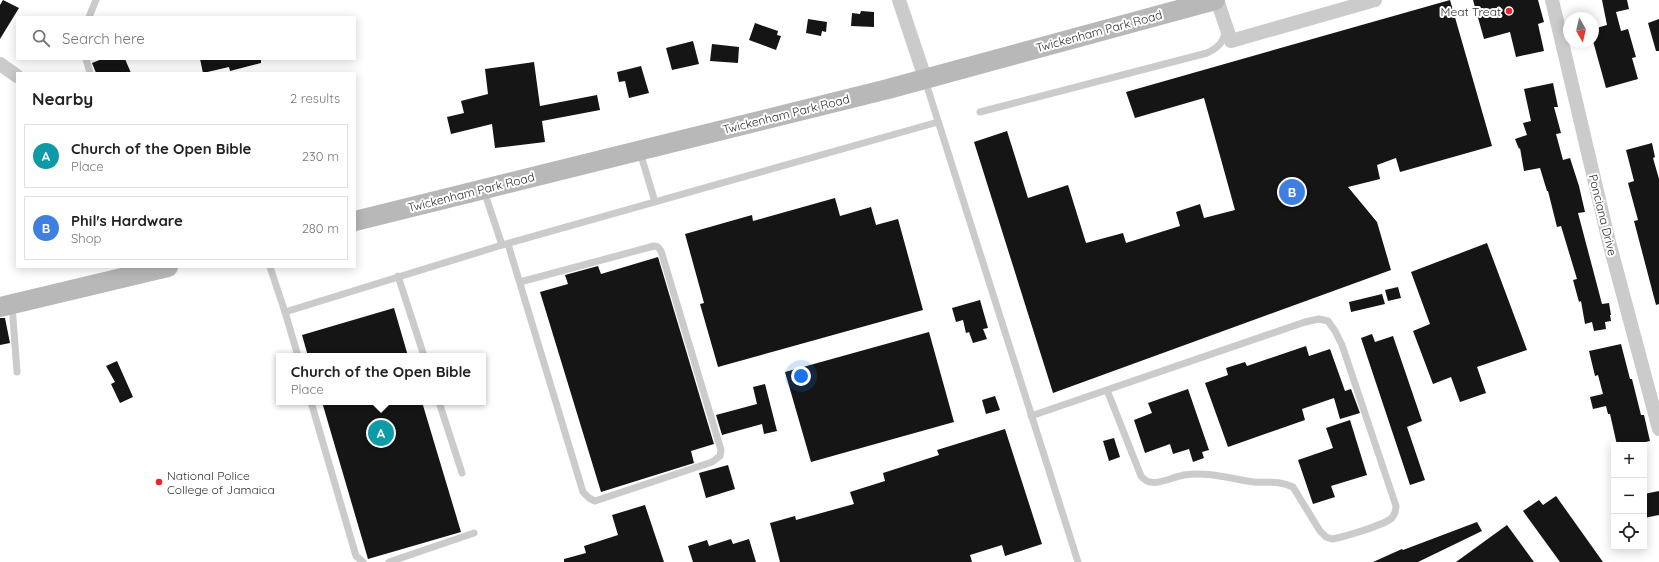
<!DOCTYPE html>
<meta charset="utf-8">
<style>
:root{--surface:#fff;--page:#f6f6f6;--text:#222;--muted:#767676;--line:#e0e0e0;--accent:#f5202c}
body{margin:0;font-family:Quicksand,sans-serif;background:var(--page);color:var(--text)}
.controls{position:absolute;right:12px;bottom:12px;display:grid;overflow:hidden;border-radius:0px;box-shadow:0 2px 10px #0003}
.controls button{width:36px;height:36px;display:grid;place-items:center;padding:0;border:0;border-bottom:1px solid var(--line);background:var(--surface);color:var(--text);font:20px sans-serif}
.compass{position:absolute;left:1563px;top:12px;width:36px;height:36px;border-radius:50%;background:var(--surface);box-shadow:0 2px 10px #0003;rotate:172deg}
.you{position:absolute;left:801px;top:376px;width:14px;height:14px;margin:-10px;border:3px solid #fff;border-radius:50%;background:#1a73e8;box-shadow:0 0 0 6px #1a73e833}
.badge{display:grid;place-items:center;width:26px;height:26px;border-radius:50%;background:var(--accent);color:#fff;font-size:13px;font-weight:700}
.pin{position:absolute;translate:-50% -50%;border:2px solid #fff;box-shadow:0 1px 4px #0006}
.popup{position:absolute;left:276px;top:353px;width:210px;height:52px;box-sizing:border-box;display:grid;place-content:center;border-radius:0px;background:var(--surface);filter:drop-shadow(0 1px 3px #0005);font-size:13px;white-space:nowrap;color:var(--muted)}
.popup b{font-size:15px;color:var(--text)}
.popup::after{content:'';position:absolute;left:50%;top:100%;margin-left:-8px;border:8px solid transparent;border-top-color:var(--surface)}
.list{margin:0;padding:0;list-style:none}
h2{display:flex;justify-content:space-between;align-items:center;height:52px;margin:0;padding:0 16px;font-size:17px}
h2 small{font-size:13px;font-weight:400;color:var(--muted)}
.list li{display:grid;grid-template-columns:26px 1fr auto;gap:12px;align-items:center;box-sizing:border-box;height:64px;margin:0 8px 8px;padding:0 8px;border:1px solid var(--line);border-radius:0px}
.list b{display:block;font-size:15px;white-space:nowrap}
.list p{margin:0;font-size:13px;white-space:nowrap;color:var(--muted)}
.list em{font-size:13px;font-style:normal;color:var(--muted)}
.icon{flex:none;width:22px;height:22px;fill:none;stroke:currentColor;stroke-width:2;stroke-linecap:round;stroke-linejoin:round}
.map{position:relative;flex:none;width:1659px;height:562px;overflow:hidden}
.search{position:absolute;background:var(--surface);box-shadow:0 2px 10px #0003;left:16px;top:16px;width:340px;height:44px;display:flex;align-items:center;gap:10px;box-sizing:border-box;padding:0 14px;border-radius:0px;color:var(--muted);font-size:15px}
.panel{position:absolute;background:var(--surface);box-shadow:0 2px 10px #0003;left:16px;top:72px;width:340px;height:196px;border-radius:0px}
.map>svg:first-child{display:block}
.building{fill:#151515}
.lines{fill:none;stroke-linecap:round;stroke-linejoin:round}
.lane{stroke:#cbcbcb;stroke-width:7}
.street{stroke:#cbcbcb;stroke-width:14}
.secondary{stroke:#b8b8b8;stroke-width:20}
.poi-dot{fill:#f5202c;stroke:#fff;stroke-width:1.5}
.labels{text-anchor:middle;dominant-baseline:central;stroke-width:4;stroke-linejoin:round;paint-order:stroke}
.poi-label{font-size:12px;fill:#2e2e2e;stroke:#fff;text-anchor:end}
.street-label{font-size:12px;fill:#2e2e2e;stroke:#fff}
</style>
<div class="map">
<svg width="1659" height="562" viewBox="0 0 1659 562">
<rect width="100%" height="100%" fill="#fff"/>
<g class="building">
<polygon points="3,0 19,8 0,39 0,5"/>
<polygon points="1450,0 1492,146 1400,172 1396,158 1377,165 1380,179 1348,187 1377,222 1391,270 1053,393 974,142 1007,131 1028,198 1068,185 1086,243 1123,233 1126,243 1180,226 1176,212 1200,204 1204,218 1235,210 1204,98 1135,118 1126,92"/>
<polygon points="1473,0 1538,0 1544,22 1538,24 1544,51 1516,57 1510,32 1484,39"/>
<polygon points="1602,0 1627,0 1629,9 1616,12 1621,31 1628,29 1636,57 1632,58 1638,79 1606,88 1593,41 1593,29 1607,25"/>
<polygon points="861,11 874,12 874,27 851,26 852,13 860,14"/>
<polygon points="808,19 827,22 826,32 822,31 821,36 806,33"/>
<polygon points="1659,19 1659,51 1656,51 1648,23"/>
<polygon points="755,23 778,31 777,35 781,36 776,50 749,40"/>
<polygon points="693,41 699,64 672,70 666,48"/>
<polygon points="712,44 739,47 738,63 710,61"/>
<polygon points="102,59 125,59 131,73 96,73 92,63"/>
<polygon points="200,59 261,59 261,63 230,71 229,67 203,73"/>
<polygon points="534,62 540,106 597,95 600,110 542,121 545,142 495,148 492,124 451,134 447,117 464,113 461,101 488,94 485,69"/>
<polygon points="641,66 649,93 629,98 625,81 619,82 617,72"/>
<polygon points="1553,83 1558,107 1554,107 1561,133 1556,134 1563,160 1570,158 1579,186 1585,212 1578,213 1602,304 1609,303 1611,315 1610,315 1611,321 1605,322 1606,329 1594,331 1592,322 1585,324 1581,301 1579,302 1573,280 1577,279 1561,226 1557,227 1548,191 1547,191 1540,168 1524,171 1520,148 1519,149 1515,139 1527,135 1523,123 1531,121 1524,89"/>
<polygon points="1652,143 1655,157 1653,158 1659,179 1659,304 1656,305 1634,221 1638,220 1628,183 1634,181 1626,150"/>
<polygon points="835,198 840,216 871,207 876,225 898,219 923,310 718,367 700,304 704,303 685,234 752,215 753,221"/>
<polygon points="1487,243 1527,350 1477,367 1486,393 1460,402 1451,377 1433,384 1413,331 1430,324 1411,272"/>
<polygon points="658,257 714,444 691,451 694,463 601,492 540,292 568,284 565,275 598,266 601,274"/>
<polygon points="1398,287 1401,298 1388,301 1385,290"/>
<polygon points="1382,294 1385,304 1351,312 1349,302"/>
<polygon points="980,300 988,328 983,329 987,339 973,343 969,332 966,333 963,320 956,322 952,308"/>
<polygon points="394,308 408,356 308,356 302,335"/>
<polygon points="0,318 5,318 10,343 0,345"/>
<polygon points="929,332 954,422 811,462 785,372"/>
<polygon points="1372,334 1375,342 1393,336 1422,421 1407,427 1425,480 1410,485 1361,338"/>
<polygon points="1621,344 1630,379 1632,379 1641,415 1644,415 1650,441 1633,445 1617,445 1610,414 1608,414 1606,406 1593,409 1590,397 1603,394 1598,375 1595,376 1589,351"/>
<polygon points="1306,346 1309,356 1330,349 1345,391 1351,389 1360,413 1340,419 1334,398 1302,409 1305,420 1228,447 1205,383 1228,375 1226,368 1245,362 1247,366"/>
<polygon points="117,361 133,397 120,403 111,384 115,382 106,366"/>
<polygon points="765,384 777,431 764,434 762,424 722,435 716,415 757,404 753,387"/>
<polygon points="1188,389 1209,450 1202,452 1204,458 1193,462 1189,449 1173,454 1170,444 1145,453 1134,420 1152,413 1148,403"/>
<polygon points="995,396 1000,410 986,414 982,400"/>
<polygon points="322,402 422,402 461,532 368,559"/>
<polygon points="1350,420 1367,475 1331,486 1335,497 1313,504 1298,460 1333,448 1326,428"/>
<polygon points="1005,429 1042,544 1005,556 1002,545 970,555 972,562 780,562 770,523 795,516 796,520 854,504 850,492 885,481 883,473 939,455 937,450"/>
<polygon points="1114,438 1120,457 1109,461 1103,441"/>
<polygon points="728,465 735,489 706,498 699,473"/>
<polygon points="1659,491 1659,515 1644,518 1644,494"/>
<polygon points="1556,496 1603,562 1560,562 1523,511 1539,500 1543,505"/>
<polygon points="645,505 664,562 564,562 564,559 586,553 584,546 618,535 612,515"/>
<polygon points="1477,522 1482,531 1418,562 1373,562 1402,549 1403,550"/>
<polygon points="1507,525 1534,562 1456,562"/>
<polygon points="731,539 733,544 749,539 756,562 693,562 688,546 707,540 709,546"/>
</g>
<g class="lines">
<g class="lane">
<polyline points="89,17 96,0"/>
<polyline points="86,59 90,73"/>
<polyline points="925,80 1078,562"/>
<path d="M980,112L1207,53C1217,48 1224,43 1225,31"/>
<polyline points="640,152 655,202"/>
<polyline points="484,191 502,245"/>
<polyline points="508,244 583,492 589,498 595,501 712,462 720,456 721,450 661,251 658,247 654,246 520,282"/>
<polyline points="270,267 285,312 502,245 938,122"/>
<polyline points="398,276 424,356"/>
<polyline points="12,305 17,372"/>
<polyline points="285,312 298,356"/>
<polyline points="311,402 356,556 363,562"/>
<polyline points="439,402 462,473"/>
<path d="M1031,416L1305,322L1319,319L1328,321L1335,331L1342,345L1396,506C1396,511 1395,514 1392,518C1384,525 1344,537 1332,539L1326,537L1320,531L1293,487C1279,480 1267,483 1254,482C1231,479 1207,471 1184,475C1171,477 1151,490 1141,476L1107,390"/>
<polyline points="389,562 474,533"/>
</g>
<g class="street">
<polyline points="899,0 925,78"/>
<polyline points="1217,0 1231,41 1375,0"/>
<polyline points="1552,0 1609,242 1659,429"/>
<polyline points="0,64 17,76"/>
</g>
<g class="secondary">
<polyline points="355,221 888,89 1215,0"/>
<polyline points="0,307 168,267"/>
</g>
</g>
<g class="poi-dot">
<circle cx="1509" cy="11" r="4"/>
<circle cx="159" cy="482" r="4"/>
</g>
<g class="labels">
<g class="poi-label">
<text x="1501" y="11">Meat Treat</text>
<text x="167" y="475" text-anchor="start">National Police<tspan x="167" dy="14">College of Jamaica</tspan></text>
</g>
<g class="street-label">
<text transform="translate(1099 31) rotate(-15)">Twickenham Park Road</text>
<text transform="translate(786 114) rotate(-14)">Twickenham Park Road</text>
<text transform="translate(471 192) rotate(-14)">Twickenham Park Road</text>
<text transform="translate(1603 215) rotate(76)">Ponciana Drive</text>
</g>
</g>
</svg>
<div class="controls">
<button>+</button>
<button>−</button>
<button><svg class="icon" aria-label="locate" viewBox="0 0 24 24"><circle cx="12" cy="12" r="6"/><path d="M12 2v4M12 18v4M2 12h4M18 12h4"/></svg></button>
</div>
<svg class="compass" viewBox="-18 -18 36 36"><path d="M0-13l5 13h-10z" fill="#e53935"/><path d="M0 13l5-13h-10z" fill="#767676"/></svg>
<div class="you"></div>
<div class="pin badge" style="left:381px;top:433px;background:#0f9aa8">A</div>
<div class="popup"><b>Church of the Open Bible</b>Place</div>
<div class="pin badge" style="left:1292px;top:192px;background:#3f7fe0">B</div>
<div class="search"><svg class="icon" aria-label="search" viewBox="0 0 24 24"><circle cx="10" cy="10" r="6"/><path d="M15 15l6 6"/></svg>Search here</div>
<section class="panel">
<h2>Nearby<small>2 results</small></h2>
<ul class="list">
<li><span class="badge" style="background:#0f9aa8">A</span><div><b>Church of the Open Bible</b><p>Place</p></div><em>230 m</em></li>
<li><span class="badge" style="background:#3f7fe0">B</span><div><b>Phil's Hardware</b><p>Shop</p></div><em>280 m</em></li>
</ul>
</section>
</div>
